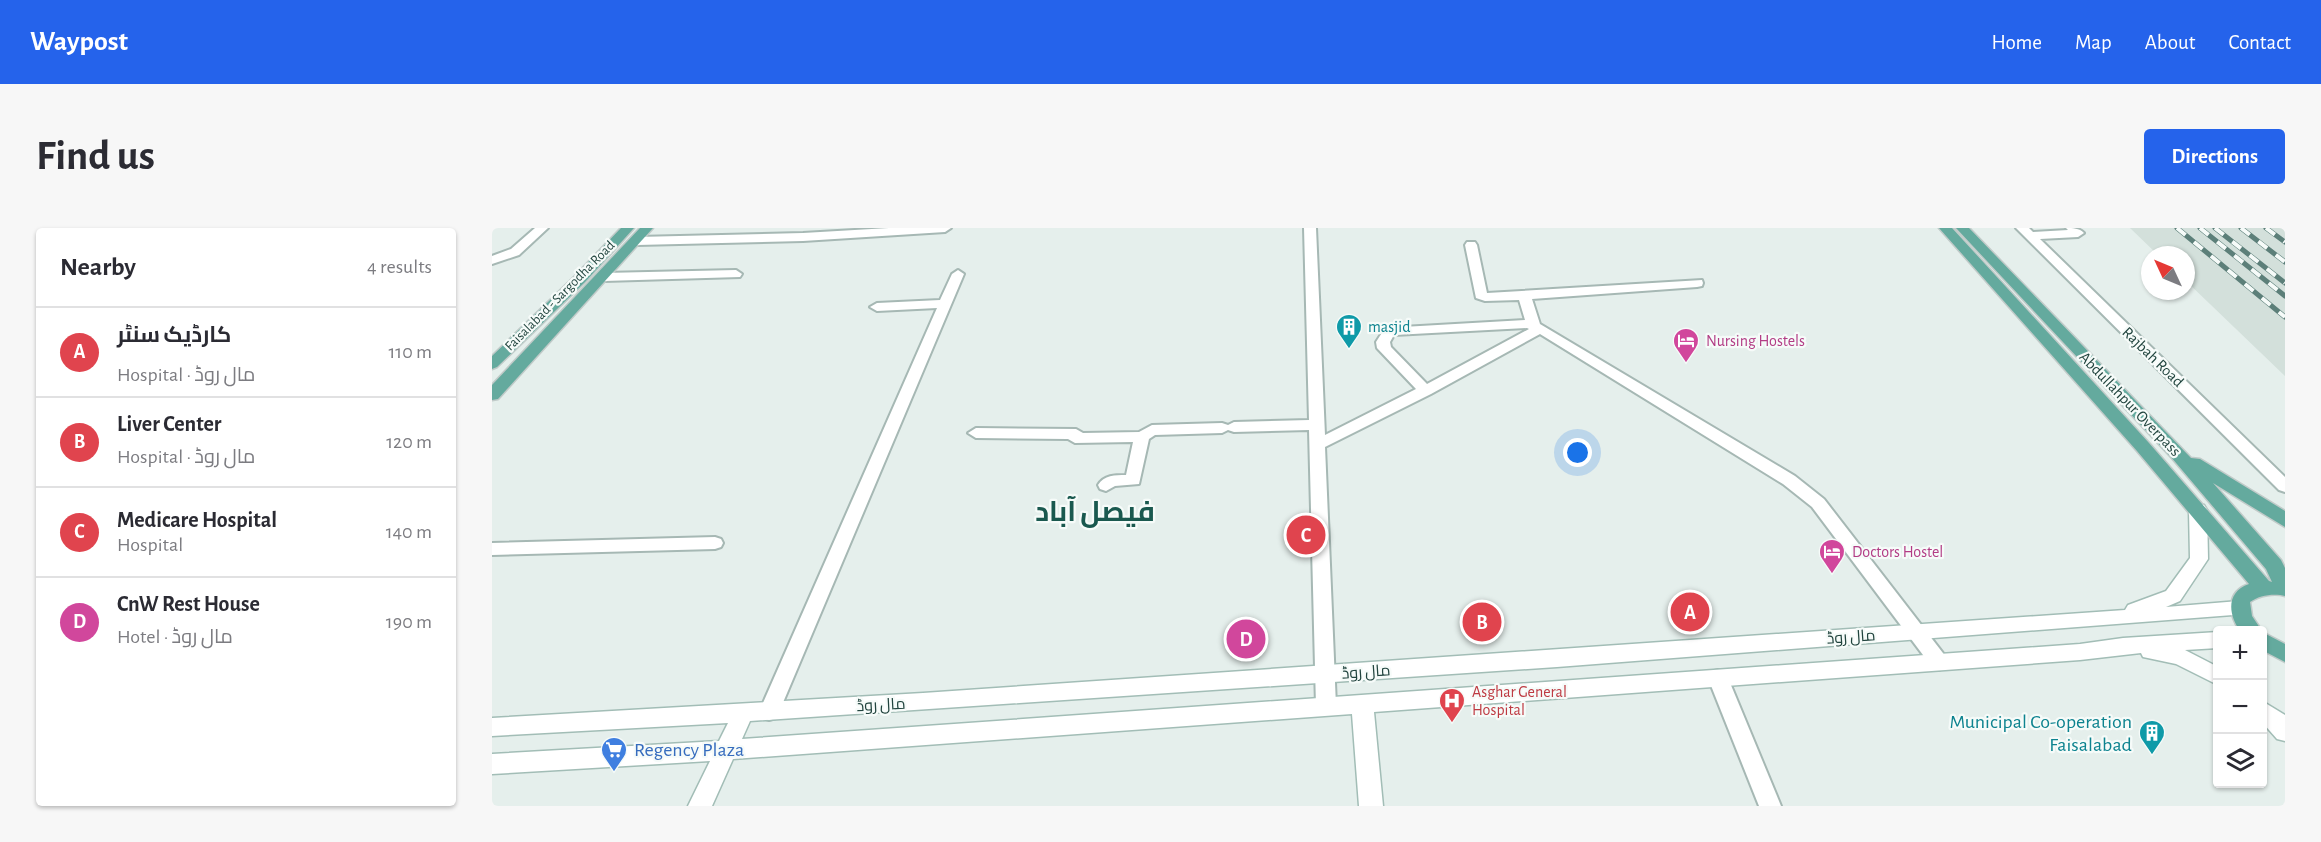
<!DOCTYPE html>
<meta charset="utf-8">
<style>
:root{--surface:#fff;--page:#f7f7f7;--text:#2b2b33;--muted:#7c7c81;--line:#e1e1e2;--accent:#2563eb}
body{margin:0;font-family:"Alegreya Sans",Cairo,sans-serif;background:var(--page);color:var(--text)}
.controls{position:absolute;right:18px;bottom:18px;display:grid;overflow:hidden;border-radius:6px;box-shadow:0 2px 4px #0004}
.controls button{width:54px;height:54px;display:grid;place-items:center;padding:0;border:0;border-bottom:2px solid var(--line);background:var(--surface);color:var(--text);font:30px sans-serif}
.compass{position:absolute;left:1649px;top:18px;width:54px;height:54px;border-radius:50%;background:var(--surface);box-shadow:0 2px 4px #0004;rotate:314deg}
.you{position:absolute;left:1086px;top:225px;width:21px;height:21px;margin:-15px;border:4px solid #fff;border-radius:50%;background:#1a73e8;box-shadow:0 0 0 9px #1a73e833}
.badge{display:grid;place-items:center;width:39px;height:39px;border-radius:50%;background:var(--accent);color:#fff;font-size:20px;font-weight:700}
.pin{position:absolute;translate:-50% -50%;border:3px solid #fff;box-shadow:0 2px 6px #0006}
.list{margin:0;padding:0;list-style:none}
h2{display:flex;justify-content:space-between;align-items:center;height:78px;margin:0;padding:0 24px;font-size:26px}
h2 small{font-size:20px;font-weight:400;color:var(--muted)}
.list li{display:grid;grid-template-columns:39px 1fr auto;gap:18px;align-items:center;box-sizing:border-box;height:90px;padding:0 24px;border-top:2px solid var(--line)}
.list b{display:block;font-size:22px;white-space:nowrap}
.list p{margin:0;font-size:20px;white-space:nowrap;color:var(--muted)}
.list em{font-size:20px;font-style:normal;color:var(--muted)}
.icon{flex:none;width:33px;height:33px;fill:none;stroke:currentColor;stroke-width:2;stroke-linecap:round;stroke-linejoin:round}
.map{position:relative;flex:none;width:1793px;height:578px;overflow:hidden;border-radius:6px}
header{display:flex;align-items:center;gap:36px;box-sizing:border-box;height:84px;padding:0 30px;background:var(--accent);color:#fff}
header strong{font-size:28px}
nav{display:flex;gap:33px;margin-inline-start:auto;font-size:21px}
.intro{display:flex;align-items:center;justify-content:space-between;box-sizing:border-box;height:144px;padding:0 36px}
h1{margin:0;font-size:42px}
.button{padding:15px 27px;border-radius:6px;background:var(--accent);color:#fff;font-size:21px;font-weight:700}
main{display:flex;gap:36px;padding:0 36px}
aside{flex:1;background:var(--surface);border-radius:6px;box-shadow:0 2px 4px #0004}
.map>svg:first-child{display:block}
.built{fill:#d3e0db}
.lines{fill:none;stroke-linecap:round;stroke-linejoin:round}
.street-casing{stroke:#a6b8b4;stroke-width:4}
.secondary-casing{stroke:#a2bdb6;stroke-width:3}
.primary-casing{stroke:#c1cbc9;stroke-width:3}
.street{fill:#fff;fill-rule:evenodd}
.secondary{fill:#fff;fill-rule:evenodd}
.primary{fill:#64aa9e;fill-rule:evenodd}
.rail-casing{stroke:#5c7f79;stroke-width:5}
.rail{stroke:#f6fbf9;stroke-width:4;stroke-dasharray:11;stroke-linecap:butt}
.labels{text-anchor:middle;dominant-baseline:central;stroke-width:4.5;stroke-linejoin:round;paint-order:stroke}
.far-street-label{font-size:14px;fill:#21443e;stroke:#f6fbf9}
.culture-label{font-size:16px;fill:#0d838f;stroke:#f6fbf9;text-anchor:start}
.hotel-label{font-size:16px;fill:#b23c85;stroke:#f6fbf9;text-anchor:start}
.street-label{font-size:16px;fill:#21443e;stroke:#f6fbf9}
.health-label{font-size:16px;fill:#be3a42;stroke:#f6fbf9;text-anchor:start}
.near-culture-label{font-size:20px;fill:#0d838f;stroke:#f6fbf9;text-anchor:end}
.near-shop-label{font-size:20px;fill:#366cbe;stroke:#f6fbf9;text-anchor:start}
.town-label{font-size:28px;font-weight:bold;fill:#1a594f;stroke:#f6fbf9}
</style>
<header>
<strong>Waypost</strong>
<nav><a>Home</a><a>Map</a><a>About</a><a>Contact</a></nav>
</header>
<div class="intro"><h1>Find us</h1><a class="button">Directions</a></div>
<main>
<aside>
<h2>Nearby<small>4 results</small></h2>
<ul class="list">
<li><span class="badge" style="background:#e0444e">A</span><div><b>کارڈیک سنٹر</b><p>Hospital · مال روڈ</p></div><em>110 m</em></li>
<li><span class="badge" style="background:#e0444e">B</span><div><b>Liver Center</b><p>Hospital · مال روڈ</p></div><em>120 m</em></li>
<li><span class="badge" style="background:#e0444e">C</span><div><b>Medicare Hospital</b><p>Hospital</p></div><em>140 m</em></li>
<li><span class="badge" style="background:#d1479c">D</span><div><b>CnW Rest House</b><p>Hotel · مال روڈ</p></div><em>190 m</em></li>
</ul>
</aside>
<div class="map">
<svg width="1793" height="578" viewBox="0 0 1793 578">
<rect width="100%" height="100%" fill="#e5efec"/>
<polygon class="built" points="1638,0 1793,0 1793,148 1694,53 1694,27 1666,27"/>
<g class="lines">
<defs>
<g id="street">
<polygon points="43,0 56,0 27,27 0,36 0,28 19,21"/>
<polygon points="397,0 459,0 453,4 311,13 145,17 139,13 145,9 311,5"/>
<path d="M812,0H824L833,207L924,161L885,120L884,114L893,100L1033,92L1027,72L993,73L984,70L973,17L975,14H983L985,17L995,65L1210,52L1211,55L1210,58L1205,59L1040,71L1048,96L1303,248L1332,271L1454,429L1456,434L1454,439L1447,442L1440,439L1320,279L1291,256L1048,106L939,166L833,219L844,478L841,484L834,486L827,484L824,478L817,202L742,204L736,202L730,205L663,207L657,211L647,256L623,258L614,263L608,261L606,257C612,247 623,247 634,247L641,214L583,215L576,211L484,210L476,205L484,200L584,201L591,205L647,204L660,197L730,195L736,197L742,194L817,192ZM1035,100L1037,101L935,156L899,119L898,114L902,107Z"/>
<path d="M1524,0H1537L1541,4L1576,2L1574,0C1581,0 1587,0 1592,5L1586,9L1548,11L1793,249V264L1787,262Z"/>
<polygon points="244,42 250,46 248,49 112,53 106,49 112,45"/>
<polygon points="466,42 472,46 287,484 284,490 277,492 270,490 267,484 445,80 385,83 378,79 385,75 448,72 460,46"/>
<polygon points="223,309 229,311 231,315 229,319 223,321 0,327 0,315"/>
<polygon points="1226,442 1233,444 1236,450 1289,578 1267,578 1216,450 1219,444"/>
</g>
<g id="secondary">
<polygon points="1706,276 1712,277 1715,282 1716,331 1688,373 1674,379 1747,373 1754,376 1757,381 1754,386 1065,439 258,493 250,511 1588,416 1631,410 1726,404 1726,420 1693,422 1726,439 1726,457 1684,436 1651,429 1649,425 1588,432 882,484 891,578 867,578 860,486 241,531 220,578 196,578 218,533 0,546 0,526 227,513 236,495 0,508 0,490 431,465 1633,382 1636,377 1674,363 1698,330 1697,282 1700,277"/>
<polygon points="1770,473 1793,487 1793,513 1785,511 1770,494"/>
</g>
<g id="primary">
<polygon points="129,0 142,0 93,54 5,139 0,141 0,128 83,48"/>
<polygon points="148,0 161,0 6,171 0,172 0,157"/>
<path d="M1447,0H1460L1657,215L1777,353L1780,354L1774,341L1679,229L1464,0H1477L1699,230L1708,231L1793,283V299L1721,255L1789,332L1793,340V368C1783,365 1767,367 1758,374L1760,388L1770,403H1748C1736,386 1734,364 1757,356L1645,223Z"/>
<polygon points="1770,404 1793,416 1793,434 1770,422"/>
</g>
</defs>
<use href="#street" class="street-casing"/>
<use href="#secondary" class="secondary-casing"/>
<use href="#primary" class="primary-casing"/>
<use href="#street" class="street"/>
<use href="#secondary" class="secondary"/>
<use href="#primary" class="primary"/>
<defs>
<g id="rail">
<polyline points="1685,0 1793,89"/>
<polyline points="1708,0 1793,68"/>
<polyline points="1723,0 1793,55"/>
<polyline points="1749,0 1793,34"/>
<polyline points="1774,0 1793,14"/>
</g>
</defs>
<use href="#rail" class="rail-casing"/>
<use href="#rail" class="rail"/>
</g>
<defs>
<symbol id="building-pin" viewBox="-11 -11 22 30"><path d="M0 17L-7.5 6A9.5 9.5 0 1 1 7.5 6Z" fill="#0f9aa8" stroke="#f6fbf9"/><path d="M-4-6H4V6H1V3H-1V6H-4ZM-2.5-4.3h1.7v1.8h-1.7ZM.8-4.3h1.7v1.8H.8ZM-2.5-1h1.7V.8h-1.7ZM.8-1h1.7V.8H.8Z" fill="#fff"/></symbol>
<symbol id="hotel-pin" viewBox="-11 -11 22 30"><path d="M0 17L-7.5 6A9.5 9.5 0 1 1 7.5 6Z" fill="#d1479c" stroke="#f6fbf9"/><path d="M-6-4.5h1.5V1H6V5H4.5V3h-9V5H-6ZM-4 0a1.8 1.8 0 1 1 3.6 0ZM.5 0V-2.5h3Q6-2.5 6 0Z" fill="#fff"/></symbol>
<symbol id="hospital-pin" viewBox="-11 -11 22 30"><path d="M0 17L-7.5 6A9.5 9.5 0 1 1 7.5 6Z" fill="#e0444e" stroke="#f6fbf9"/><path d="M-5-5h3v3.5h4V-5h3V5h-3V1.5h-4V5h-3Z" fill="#fff"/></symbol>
<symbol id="supermarket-pin" viewBox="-11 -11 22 30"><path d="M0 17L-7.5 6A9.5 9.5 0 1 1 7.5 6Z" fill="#3f7fe0" stroke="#f6fbf9"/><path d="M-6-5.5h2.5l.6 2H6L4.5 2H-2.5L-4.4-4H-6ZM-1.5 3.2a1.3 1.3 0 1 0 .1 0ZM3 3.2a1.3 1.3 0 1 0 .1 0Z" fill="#fff"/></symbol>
</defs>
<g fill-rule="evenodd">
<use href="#building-pin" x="842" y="84" width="30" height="40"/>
<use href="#hotel-pin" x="1179" y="98" width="30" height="40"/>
<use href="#hotel-pin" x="1325" y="309" width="30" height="40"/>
<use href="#hospital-pin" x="945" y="458" width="30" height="40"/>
<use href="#building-pin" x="1645" y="490" width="30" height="40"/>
<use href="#supermarket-pin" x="107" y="507" width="30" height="40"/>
</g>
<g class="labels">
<g class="far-street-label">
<text transform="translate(68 68) rotate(-45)">Faisalabad - Sargodha Road</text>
</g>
<g class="culture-label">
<text x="876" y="99">masjid</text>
</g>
<g class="hotel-label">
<text x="1214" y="113">Nursing Hostels</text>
<text x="1360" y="324">Doctors Hostel</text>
</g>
<g class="street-label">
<text transform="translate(1661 129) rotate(44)">Rajbah Road</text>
<text transform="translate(1638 176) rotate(46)">Abdullahpur Overpass</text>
<text transform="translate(1359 409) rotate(-4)">مال روڈ</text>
<text transform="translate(874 444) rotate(-4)">مال روڈ</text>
<text transform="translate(389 477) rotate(-3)">مال روڈ</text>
</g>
<g class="health-label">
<text x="980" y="464">Asghar General<tspan x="980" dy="18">Hospital</tspan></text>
</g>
<g class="near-culture-label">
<text x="1640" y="494">Municipal Co-operation<tspan x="1640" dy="23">Faisalabad</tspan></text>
</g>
<g class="near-shop-label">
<text x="142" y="522">Regency Plaza</text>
</g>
<g class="town-label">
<text x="603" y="285">فیصل آباد</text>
</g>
</g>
</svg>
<div class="controls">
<button>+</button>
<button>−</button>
<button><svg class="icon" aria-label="layers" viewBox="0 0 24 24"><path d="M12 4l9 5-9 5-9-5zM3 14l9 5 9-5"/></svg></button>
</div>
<svg class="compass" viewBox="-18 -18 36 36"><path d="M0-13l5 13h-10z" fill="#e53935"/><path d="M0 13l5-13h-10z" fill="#7c7c81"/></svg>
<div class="you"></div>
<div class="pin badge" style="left:1198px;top:384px;background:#e0444e">A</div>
<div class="pin badge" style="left:990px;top:394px;background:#e0444e">B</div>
<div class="pin badge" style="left:814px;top:307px;background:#e0444e">C</div>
<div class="pin badge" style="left:754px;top:411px;background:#d1479c">D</div>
</div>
</main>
